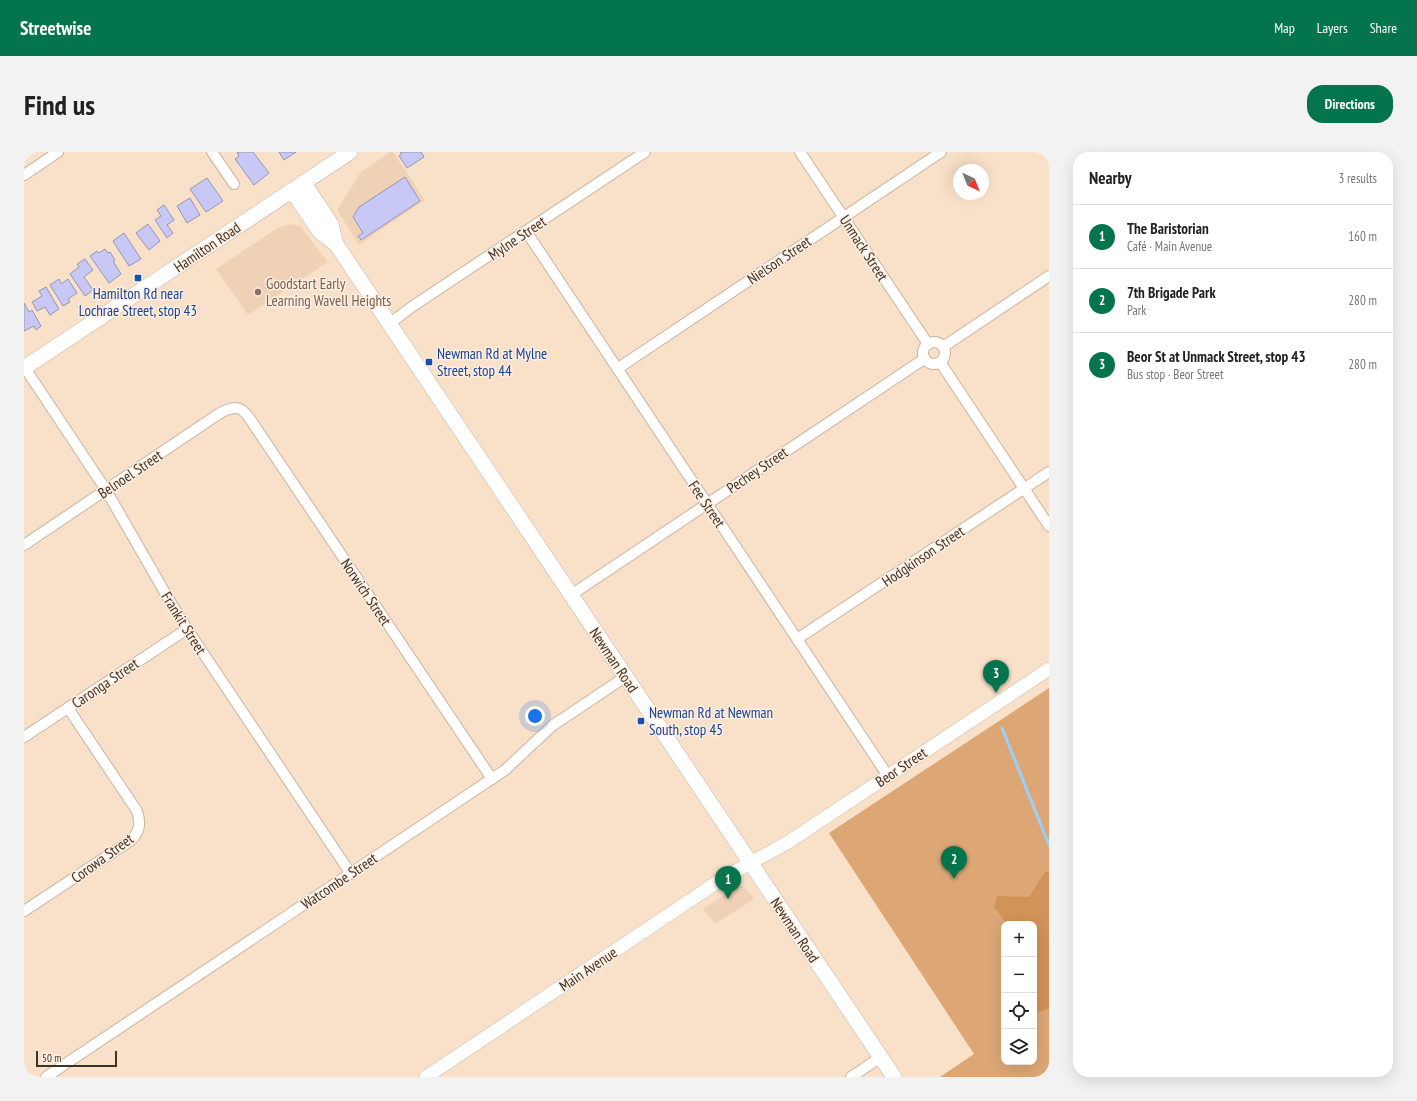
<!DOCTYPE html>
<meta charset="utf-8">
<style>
:root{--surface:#fff;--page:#f2f2f2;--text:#222;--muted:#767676;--line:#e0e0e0;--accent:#04744d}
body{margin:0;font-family:"PT Sans Narrow",sans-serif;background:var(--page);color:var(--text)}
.controls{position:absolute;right:12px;bottom:12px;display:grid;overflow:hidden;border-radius:8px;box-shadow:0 4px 16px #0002}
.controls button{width:36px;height:36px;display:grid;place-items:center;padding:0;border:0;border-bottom:1px solid var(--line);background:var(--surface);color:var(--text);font:20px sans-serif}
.compass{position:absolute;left:929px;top:12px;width:36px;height:36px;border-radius:50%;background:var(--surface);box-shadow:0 4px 16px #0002;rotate:137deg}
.scale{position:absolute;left:12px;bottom:10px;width:81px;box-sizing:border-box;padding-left:4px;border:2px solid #3d332a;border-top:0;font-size:11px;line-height:14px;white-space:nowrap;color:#3d332a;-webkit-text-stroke:3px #feefe1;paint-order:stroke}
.you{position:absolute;left:511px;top:564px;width:14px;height:14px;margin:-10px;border:3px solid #fff;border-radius:50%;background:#1a73e8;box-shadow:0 0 0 6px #1a73e833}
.badge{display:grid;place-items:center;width:26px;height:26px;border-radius:50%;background:var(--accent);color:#fff;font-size:13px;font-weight:700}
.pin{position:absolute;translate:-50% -33px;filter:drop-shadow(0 1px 2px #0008)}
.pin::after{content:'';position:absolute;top:21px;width:14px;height:12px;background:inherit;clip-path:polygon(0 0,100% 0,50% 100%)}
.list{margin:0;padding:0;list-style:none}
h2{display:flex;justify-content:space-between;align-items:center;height:52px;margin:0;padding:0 16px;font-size:17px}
h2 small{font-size:13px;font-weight:400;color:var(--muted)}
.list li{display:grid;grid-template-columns:26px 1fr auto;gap:12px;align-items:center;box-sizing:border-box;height:64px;padding:0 16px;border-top:1px solid var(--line)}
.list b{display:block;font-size:15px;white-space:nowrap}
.list p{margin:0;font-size:13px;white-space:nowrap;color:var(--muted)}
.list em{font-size:13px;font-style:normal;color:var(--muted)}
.icon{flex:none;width:22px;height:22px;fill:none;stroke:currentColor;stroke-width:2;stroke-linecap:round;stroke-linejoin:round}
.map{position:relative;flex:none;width:1025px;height:925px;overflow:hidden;border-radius:16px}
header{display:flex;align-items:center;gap:24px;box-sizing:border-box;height:56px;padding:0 20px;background:var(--accent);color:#fff}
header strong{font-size:19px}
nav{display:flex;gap:22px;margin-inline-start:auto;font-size:14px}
.intro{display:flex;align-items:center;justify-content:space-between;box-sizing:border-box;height:96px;padding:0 24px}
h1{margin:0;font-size:28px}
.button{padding:10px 18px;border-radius:16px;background:var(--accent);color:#fff;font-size:14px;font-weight:700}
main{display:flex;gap:24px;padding:0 24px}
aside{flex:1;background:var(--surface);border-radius:16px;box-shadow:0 4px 16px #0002}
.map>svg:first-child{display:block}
.built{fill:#efd2b6}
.green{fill:#dca775;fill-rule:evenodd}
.forest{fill:#d19357}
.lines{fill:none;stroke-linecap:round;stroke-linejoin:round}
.stream{stroke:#9acffd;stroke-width:3}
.building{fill:#c8c8f7;stroke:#9595b1}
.minor-casing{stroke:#cbb39e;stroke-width:12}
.tertiary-casing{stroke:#cbb39e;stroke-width:14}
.secondary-casing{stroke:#cbb39e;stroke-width:16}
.minor{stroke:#fff;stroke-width:10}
.tertiary{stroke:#fff;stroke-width:13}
.secondary{stroke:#fff;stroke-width:15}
.transit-dot{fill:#1a4fb4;stroke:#feefe1;stroke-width:1.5}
.education-dot{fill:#8d6e63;stroke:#feefe1;stroke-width:1.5}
.labels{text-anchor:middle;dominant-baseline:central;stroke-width:3;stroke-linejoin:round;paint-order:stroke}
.street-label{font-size:15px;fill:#3d332a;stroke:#feefe1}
.education-label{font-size:15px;fill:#785e54;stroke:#feefe1;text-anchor:start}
.transit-label{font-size:15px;fill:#164399;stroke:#feefe1;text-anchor:start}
</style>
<header>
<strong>Streetwise</strong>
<nav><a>Map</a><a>Layers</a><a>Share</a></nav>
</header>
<div class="intro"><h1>Find us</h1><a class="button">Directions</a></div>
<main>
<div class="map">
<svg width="1025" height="925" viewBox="0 0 1025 925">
<rect width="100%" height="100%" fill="#f9e0c9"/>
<g class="built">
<polygon points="366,0 369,0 401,48 335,93 313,58 336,21"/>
<polygon points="269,72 277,75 304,110 224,163 192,117 255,75"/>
<polygon points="715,733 721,735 730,747 691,772 679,757"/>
</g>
<path class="green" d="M1025,536V925H916L950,902L805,681ZM980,772H1010V910H980Z"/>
<polygon class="forest" points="1025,719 1025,857 1010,861 1010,772 983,772 970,755 973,744 1005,745 1021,720"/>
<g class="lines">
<polyline class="stream" points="978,576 1025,693"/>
</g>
<g class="building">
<polygon points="213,0 229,0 245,21 230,33 211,7 215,4"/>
<polygon points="255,0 272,0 260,8"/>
<polygon points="376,0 397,0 400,5 383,16 375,4 378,2"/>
<polygon points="381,25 396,49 337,88 334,84 339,81 329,65 335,55"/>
<polygon points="183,26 199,49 182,60 166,37"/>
<polygon points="166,46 176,63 163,71 153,54"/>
<polygon points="140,53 150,68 143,73 149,81 143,86 131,68 137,64 133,58"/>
<polygon points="124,72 136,89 125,98 112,81"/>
<polygon points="100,81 117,107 105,114 89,89"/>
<polygon points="81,97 84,101 86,100 91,108 89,109 97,122 85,131 66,104 73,99 75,101"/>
<polygon points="61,107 69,118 60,125 69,138 61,144 46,122 55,115 53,112"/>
<polygon points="35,127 37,132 44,127 53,141 44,147 46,150 39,154 26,133"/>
<polygon points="22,135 35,157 26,163 21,155 13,159 8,150 18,144 15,139"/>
<polygon points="0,151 5,160 8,158 17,174 12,178 10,174 0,179"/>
</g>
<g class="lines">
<defs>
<g id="minor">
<polyline points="188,0 210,32"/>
<polyline points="776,0 904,192"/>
<polyline points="0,23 34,0"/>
<polyline points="502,79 864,624"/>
<polyline points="365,172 389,154 621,0"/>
<circle cx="910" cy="201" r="11"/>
<polyline points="919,195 1025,124"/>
<polyline points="916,210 1025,374"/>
<polyline points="1,216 82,338 144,446 163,477 327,722"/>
<polyline points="593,217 917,0"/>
<path d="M0,393L196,261C210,254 217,253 226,267L468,627"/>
<polyline points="547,443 900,207"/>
<polyline points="773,487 1025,320"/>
<polyline points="0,585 163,477"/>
<path d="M0,759L106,689C116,680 117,671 113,659L44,556"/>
<polyline points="22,925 481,618 528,574 601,525"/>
<polyline points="827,925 857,905"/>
</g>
<polyline id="tertiary" points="402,925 698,727 766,689 1025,517"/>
<g id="secondary">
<polyline points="280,31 307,72 312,92"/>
<polyline points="268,39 296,80 312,92 870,925"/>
<polyline points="0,216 326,0"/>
</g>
</defs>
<use href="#minor" class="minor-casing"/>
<use href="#tertiary" class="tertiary-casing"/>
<use href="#secondary" class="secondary-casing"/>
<use href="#minor" class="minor"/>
<use href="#tertiary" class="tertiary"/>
<use href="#secondary" class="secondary"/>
</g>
<g class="transit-dot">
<rect x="110" y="122" width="8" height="8" rx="2"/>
<rect x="401" y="206" width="8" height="8" rx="2"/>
<rect x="613" y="565" width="8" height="8" rx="2"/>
</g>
<circle class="education-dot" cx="234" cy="140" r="4"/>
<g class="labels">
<g class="street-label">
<text transform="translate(493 86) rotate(-34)">Mylne Street</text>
<text transform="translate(183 95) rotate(-34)">Hamilton Road</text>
<text transform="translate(840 96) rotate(57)">Unmack Street</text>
<text transform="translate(755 108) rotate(-34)">Nielson Street</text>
<text transform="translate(733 318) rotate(-34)">Pechey Street</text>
<text transform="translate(106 322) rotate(-34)">Belnoel Street</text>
<text transform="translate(683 352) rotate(56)">Fee Street</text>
<text transform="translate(899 404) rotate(-34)">Hodgkinson Street</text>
<text transform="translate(342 440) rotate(56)">Norwich Street</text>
<text transform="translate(160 471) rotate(58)">Frankit Street</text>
<text transform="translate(590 508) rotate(56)">Newman Road</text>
<text transform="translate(81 531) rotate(-34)">Caronga Street</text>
<text transform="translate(877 615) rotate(-34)">Beor Street</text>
<text transform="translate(78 706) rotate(-36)">Corowa Street</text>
<text transform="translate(315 729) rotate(-34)">Watcombe Street</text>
<text transform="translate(771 778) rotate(56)">Newman Road</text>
<text transform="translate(564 817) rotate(-34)">Main Avenue</text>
</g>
<g class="education-label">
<text x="242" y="131">Goodstart Early<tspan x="242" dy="17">Learning Wavell Heights</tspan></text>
</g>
<g class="transit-label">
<text x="114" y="141" text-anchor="middle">Hamilton Rd near<tspan x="114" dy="17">Lochrae Street, stop 43</tspan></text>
<text x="413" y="201">Newman Rd at Mylne<tspan x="413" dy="17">Street, stop 44</tspan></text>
<text x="625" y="560">Newman Rd at Newman<tspan x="625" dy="17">South, stop 45</tspan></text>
</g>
</g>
</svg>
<div class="controls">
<button>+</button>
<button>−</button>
<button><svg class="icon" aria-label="locate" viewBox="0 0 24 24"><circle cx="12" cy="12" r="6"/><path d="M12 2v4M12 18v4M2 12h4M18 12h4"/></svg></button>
<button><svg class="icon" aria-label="layers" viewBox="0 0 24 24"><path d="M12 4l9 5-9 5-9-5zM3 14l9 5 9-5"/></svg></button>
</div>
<svg class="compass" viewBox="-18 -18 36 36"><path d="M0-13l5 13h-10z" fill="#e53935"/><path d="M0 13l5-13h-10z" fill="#767676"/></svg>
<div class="scale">50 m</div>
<div class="you"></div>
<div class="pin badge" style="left:704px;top:747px">1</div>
<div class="pin badge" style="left:930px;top:727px">2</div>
<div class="pin badge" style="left:972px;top:541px">3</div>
</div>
<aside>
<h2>Nearby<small>3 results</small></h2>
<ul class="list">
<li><span class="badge">1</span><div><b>The Baristorian</b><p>Café · Main Avenue</p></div><em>160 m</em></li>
<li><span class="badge">2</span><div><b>7th Brigade Park</b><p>Park</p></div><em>280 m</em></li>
<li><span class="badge">3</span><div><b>Beor St at Unmack Street, stop 43</b><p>Bus stop · Beor Street</p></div><em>280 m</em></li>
</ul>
</aside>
</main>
